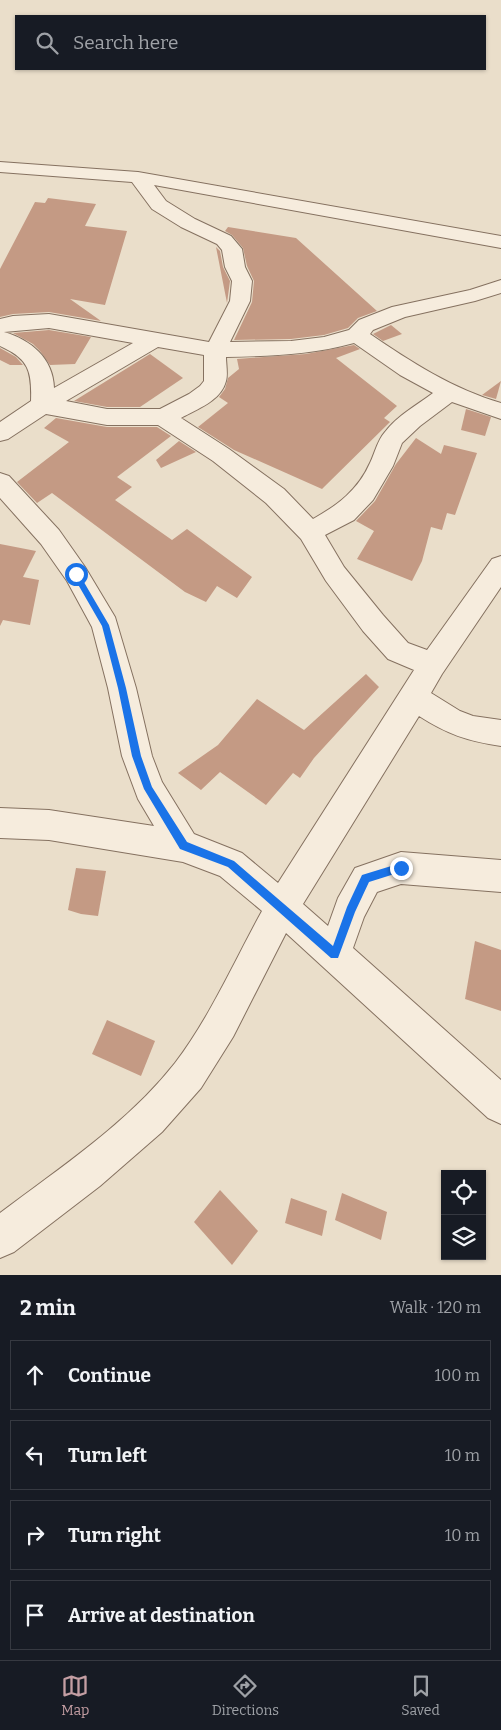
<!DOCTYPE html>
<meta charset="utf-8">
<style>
:root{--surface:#171b24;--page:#20242c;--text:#f1f3f6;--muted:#9ea1a6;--line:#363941;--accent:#c49ea3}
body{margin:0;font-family:Bitter,serif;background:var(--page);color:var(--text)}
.controls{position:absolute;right:15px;bottom:15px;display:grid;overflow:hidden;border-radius:0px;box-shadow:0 1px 4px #0004}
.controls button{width:45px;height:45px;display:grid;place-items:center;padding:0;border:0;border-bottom:1px solid var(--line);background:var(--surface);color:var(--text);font:25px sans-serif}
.stop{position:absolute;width:15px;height:15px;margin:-11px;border:4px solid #1a73e8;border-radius:50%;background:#fff}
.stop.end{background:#1a73e8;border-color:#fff;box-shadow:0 1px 5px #0008}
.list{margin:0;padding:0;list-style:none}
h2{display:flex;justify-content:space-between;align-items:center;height:65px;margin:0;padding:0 20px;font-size:21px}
h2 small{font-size:16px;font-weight:400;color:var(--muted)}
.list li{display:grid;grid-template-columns:32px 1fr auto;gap:15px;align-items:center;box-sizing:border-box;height:70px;margin:0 10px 10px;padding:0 10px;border:1px solid var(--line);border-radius:0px}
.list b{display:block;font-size:19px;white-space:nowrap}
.list em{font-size:16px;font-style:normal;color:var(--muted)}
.icon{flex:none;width:28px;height:28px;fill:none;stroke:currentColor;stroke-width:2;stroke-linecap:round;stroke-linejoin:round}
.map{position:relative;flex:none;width:501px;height:1275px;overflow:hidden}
.search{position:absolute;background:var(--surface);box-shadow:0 1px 4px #0004;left:15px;right:15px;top:15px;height:55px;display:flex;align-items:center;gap:12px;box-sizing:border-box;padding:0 18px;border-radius:0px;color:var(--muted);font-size:19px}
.sheet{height:385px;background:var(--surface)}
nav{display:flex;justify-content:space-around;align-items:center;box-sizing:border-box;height:70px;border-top:1px solid var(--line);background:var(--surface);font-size:14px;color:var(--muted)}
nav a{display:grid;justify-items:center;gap:2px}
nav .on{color:var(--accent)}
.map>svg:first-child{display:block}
.building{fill:#c49a84}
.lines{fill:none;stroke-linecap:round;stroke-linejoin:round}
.street-casing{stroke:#857160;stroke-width:2}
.street{fill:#f6ecdd;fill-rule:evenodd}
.route{fill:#1a73e8}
</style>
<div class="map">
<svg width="501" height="1275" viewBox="0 0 501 1275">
<rect width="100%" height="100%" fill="#eadeca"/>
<g class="building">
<polygon points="48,198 96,204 85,226 127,231 105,305 70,299 101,321 49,312 13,314 0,317 0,269 35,202 45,203"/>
<polygon points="228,227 296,238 377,311 358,318 348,328 324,335 291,339 234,340 252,302 254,281 247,266 243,248 232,235 225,231"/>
<polygon points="216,247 220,251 223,267 230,281 227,303"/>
<polygon points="391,325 402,334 383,341 373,334"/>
<polygon points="49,330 91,337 75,364 50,365 40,351 33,344 13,333"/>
<polygon points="354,345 360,349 336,358 397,406 384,418 390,422 322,489 234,450 198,427 228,403 219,397 225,389 228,378 239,369 237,359 306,354"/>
<polygon points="0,348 16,357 23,365 10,365 0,360"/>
<polygon points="150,354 183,378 140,407 107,407 74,401"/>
<polygon points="501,381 496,399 482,395"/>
<polygon points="466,409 491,417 485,436 461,430"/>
<polygon points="56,418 107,427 157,427 171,436 117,477 132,487 115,500 172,540 187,529 252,577 237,598 217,586 206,602 185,592 52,493 37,503 17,482 69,442 44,428"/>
<polygon points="416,438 441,454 444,445 477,453 455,515 447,513 442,530 431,527 422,561 412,581 357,559 374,531 356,521 375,501 396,464"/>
<polygon points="179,441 196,452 161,468 156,460"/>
<polygon points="0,544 36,551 23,577 39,580 30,625 3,620 0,626"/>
<polygon points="366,674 379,687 314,758 300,778 293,773 266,805 220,772 201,790 178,773 218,745 257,699 304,730"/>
<polygon points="76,868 106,871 98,916 81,914 68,910"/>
<polygon points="475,941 501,950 501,1011 465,999"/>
<polygon points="107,1020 155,1041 141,1076 92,1054"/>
<polygon points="220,1190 258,1231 232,1265 194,1222"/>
<polygon points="342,1193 387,1212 381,1240 335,1220"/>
<polygon points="291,1198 327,1211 322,1236 285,1223"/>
</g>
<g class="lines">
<defs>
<path id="street" d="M0,162L138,172L501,236V248L154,185L166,201L195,219L231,236L242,249L245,267L252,281L250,301L230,342L291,341L324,337L349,330L359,320L392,307L470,290L501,280V293L475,301L405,317L373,330L370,334C411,362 453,389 501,403V419L452,402L420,426L402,443L393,466L373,500L354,520L325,535L344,567L383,615L408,643L427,650L492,559L501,556V587L442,674L431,693L460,711L473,716L501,720V746C467,741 447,734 419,716L303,904L328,926L338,898L355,868L401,852L501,860V892L401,884L377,892L364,917L353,948L501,1080V1124L488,1118L286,933L233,1037L201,1088L162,1132L100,1186L14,1252L0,1258V1213C61,1167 128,1123 175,1063C209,1019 235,960 262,911L220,876L183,862L49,840L0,838V808L49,810L154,826L138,799L122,756L108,688L92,627L67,581L41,544L0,498V473L9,476L59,530L85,567L115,617L136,688L152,756L162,782L194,834L242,853L278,883L414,670L388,659L363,631L326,581L301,539L266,503L213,461L158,425H107L46,414L8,439L0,441V422L31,401C32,371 29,359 0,346V319L13,316L49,314L209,342L230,301L232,281L225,267L222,250L217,244L181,227L152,209L132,182L0,172ZM49,328L133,343L54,388C53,358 31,340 4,332ZM354,343L400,375L433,393C417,405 397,416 385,432C377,441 375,453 370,463C358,490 338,505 313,519L284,489L229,449L181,418C197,409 221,401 226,381C228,374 226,364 226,357C271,356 310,355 354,343ZM158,347L204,355V381L200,386L189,394L160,409H107L66,401Z"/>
</defs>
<use href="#street" class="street-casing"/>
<use href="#street" class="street"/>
</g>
<polygon class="route" points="76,571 78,572 109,625 126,688 141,756 152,787 187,842 234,861 333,946 347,907 362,875 401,863 404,865 404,871 369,882 355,912 338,958 331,958 228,867 180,849 144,789 132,756 118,688 102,626 72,574"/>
</svg>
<div class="controls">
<button><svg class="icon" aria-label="locate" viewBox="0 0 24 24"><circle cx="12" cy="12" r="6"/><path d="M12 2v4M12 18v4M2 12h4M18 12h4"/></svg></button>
<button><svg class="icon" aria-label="layers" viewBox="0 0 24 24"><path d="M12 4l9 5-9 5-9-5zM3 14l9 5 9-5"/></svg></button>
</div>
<div class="stop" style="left:76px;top:574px"></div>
<div class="stop end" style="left:401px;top:868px"></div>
<div class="search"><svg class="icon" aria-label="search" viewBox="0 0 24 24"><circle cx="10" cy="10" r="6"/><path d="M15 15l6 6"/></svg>Search here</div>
</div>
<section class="sheet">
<h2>2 min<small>Walk · 120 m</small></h2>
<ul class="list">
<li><svg class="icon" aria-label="ahead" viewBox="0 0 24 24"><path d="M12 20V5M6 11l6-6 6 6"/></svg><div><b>Continue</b></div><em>100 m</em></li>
<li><svg class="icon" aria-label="left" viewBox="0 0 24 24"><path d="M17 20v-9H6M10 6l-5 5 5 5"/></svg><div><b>Turn left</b></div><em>10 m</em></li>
<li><svg class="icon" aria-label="right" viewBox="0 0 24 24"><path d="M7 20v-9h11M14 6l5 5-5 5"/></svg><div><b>Turn right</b></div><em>10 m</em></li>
<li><svg class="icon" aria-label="arrive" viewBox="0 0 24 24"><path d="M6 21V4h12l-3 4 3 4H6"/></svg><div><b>Arrive at destination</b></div></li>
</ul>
</section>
<nav>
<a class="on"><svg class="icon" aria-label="map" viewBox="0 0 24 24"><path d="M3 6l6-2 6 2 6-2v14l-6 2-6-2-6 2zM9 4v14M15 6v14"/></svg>Map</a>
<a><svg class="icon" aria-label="directions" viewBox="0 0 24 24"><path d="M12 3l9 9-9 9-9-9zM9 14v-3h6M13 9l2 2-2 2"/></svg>Directions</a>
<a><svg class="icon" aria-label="saved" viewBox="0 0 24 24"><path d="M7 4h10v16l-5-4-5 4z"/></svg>Saved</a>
</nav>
